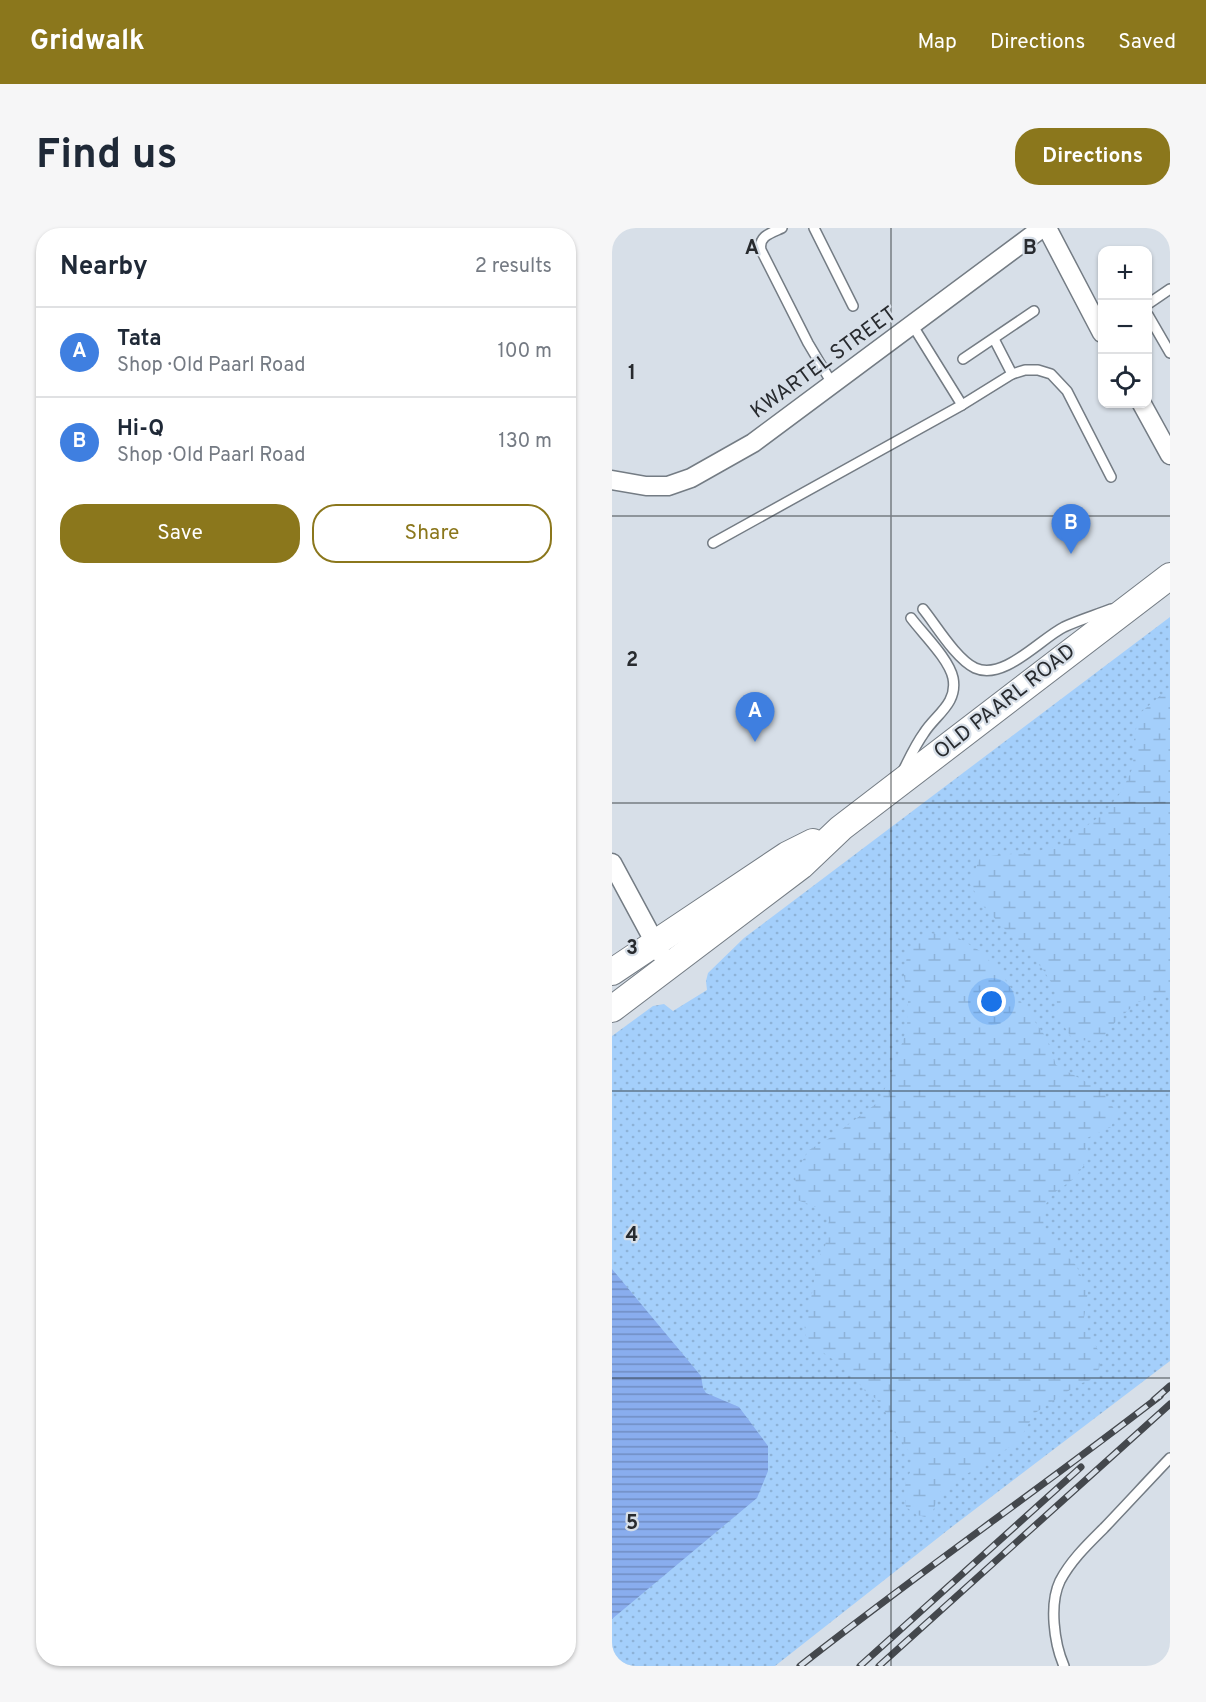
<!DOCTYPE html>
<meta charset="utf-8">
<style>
:root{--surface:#fff;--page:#f6f6f7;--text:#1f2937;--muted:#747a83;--line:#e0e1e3;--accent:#8b771c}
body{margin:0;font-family:Overpass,sans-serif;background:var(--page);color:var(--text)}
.controls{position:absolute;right:18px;top:18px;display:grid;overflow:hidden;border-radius:12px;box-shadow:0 2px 4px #0004}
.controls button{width:54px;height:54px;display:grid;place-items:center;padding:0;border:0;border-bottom:2px solid var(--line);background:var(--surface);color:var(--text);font:30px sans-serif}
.you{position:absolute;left:380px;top:774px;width:21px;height:21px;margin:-15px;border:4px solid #fff;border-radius:50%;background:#1a73e8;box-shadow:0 0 0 9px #1a73e833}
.badge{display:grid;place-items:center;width:39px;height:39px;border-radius:50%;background:var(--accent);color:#fff;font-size:20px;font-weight:700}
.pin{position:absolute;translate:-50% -50px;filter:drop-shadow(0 2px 3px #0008)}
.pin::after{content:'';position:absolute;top:32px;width:21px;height:18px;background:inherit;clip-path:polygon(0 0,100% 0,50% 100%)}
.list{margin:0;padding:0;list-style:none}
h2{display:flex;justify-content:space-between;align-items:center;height:78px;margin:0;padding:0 24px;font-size:26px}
h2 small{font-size:20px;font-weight:400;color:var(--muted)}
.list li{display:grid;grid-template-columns:39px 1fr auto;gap:18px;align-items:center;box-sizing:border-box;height:90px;padding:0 24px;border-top:2px solid var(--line)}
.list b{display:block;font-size:22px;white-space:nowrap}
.list p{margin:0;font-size:20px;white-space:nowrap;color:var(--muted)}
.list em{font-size:20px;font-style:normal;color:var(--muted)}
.actions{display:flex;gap:12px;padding:18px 24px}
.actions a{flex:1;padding:14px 0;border:2px solid var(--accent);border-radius:24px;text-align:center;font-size:21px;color:var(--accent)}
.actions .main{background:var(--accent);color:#fff}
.icon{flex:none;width:33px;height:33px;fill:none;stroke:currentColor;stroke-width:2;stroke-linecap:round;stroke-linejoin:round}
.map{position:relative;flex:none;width:558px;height:1438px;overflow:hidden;border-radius:24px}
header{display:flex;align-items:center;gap:36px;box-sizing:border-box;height:84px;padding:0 30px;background:var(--accent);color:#fff}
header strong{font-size:28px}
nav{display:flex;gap:33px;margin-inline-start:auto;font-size:21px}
.intro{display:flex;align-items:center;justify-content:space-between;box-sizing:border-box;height:144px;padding:0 36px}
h1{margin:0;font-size:42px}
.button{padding:15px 27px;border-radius:24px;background:var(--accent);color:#fff;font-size:21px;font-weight:700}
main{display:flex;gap:36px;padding:0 36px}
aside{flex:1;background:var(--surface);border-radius:24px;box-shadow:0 2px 4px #0004}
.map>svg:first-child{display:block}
.grass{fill:url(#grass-dots)}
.wetland{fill:url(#wetland-marsh)}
.water{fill:url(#water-rules)}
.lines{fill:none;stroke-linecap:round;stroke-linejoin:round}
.service-casing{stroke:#747c84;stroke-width:12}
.minor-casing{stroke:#747c84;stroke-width:21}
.secondary-casing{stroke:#747c84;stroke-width:28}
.service{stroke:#fff;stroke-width:9}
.minor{stroke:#fff;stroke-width:18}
.secondary{stroke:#fff;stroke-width:26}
.rail-casing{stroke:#44484d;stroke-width:7}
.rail{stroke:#d7dfe8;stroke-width:4.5;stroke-dasharray:14;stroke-linecap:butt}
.grid{fill:none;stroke:#282b2f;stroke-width:1.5;stroke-opacity:0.55}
.labels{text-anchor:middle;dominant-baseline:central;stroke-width:4.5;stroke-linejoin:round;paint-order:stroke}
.street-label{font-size:21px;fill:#282b2f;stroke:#d7dfe8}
.grid-label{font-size:20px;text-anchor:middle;font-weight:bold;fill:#282b2f;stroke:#d7dfe8;stroke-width:4.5;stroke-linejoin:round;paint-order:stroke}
</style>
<header>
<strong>Gridwalk</strong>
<nav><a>Map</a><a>Directions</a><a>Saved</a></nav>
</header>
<div class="intro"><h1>Find us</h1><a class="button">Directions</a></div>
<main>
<aside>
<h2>Nearby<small>2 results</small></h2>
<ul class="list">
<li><span class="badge" style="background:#3f7fe0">A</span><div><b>Tata</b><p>Shop · Old Paarl Road</p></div><em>100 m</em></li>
<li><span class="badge" style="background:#3f7fe0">B</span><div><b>Hi-Q</b><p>Shop · Old Paarl Road</p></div><em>130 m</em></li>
</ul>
<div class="actions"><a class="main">Save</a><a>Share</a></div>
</aside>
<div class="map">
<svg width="558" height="1438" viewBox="0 0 558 1438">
<defs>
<pattern id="grass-dots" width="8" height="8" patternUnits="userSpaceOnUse" patternTransform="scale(1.5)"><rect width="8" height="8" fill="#a4cffb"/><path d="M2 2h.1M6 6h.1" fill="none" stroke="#8db2d7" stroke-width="1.8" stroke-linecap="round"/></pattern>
<pattern id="wetland-marsh" width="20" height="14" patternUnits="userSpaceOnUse" patternTransform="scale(1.5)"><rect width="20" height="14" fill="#a4cffb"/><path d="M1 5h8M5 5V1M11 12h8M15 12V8" fill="none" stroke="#8db2d7"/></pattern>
<pattern id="water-rules" width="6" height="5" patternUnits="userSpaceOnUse" patternTransform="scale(1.5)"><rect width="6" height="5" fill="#89adee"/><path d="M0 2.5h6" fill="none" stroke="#708dc1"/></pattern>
</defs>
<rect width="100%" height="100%" fill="#d7dfe8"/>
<polygon class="grass" points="558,389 558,1133 341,1298 163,1438 0,1438 0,808 41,778 52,776 61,783 95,762 94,753 96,745 132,710"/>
<g class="wetland">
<polygon points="549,467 558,467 558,765 526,774 505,792 488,813 461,812 446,789 444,762 430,740 372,679 358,656 368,629 422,624 449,617 492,585 510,563 521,539 522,511 527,486"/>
<polygon points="318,705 345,709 368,723 387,743 436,812 444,837 490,863 505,885 499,899 475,910 472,937 464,949 442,965 434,976 431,989 432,1004 464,1037 476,1063 472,1090 476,1103 489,1128 487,1141 479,1152 467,1156 423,1185 409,1209 399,1218 365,1241 352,1247 329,1263 318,1290 305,1287 294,1279 292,1266 294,1253 300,1240 299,1226 283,1205 272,1181 264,1171 253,1163 237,1143 202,1118 194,1108 192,1095 197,1083 206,1030 213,1019 217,992 210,981 185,972 183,945 197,922 221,908 265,875 278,851 295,800 296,773 292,748 296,721"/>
</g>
<polygon class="water" points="0,1041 89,1148 91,1160 94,1165 127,1179 156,1218 156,1243 145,1270 0,1391"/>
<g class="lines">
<defs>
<g id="service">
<path d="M170,0C159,5 146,8 149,22L196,115L221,157"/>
<polyline points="202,0 241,78"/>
<polyline points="536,76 558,61"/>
<polyline points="536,87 558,125"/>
<polyline points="301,98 350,177"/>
<polyline points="382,111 400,146"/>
<polyline points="351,131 422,83"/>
<polyline points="101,315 350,177 400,146 413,142 426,142 439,146 455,163 499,249"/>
<path d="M311,381C324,397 344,431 363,440C392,453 428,411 452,399C467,392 484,387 499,381"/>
<path d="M292,541C298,529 304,516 312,505C323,487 346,476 341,450C337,431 311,406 299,390"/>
<path d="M452,1438C442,1415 437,1376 448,1353C459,1332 476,1316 492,1300C514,1277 536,1253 558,1230"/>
</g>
<g id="minor">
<polyline points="435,0 490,105"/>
<polyline points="530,176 558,227"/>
<polyline points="0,252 34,258 56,258 79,250 141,215 430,0"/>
<polyline points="0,635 49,726"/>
</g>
<g id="secondary">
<polyline points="0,744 175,627 201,614"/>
<polyline points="0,781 189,638 229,600 558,348"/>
</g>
</defs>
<use href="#service" class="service-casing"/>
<use href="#minor" class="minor-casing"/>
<use href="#secondary" class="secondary-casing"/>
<use href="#service" class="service"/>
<use href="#minor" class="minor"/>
<use href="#secondary" class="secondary"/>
<defs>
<g id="rail">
<polyline points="542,1172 558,1158"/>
<path d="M188,1438C306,1345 429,1260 548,1168"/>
<polyline points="248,1438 469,1239"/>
<polyline points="267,1438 558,1176"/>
</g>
</defs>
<use href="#rail" class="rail-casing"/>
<use href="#rail" class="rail"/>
</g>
<path class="grid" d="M279,0V1438M0,288H558M0,575H558M0,863H558M0,1150H558"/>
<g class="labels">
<g class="street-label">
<text transform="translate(212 135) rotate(-36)">KWARTEL STREET</text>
<text transform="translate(393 474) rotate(-38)">OLD PAARL ROAD</text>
</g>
</g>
<g class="grid-label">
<text x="140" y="26">A</text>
<text x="418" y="26">B</text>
<text x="20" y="151">1</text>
<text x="20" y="438">2</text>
<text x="20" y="726">3</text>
<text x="20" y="1013">4</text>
<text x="20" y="1301">5</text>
</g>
</svg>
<div class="controls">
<button>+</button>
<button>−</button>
<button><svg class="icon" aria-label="locate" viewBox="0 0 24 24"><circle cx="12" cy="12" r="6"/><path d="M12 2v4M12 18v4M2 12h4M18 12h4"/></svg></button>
</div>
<div class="you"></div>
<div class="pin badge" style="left:143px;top:514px;background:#3f7fe0">A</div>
<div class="pin badge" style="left:459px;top:326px;background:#3f7fe0">B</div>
</div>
</main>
